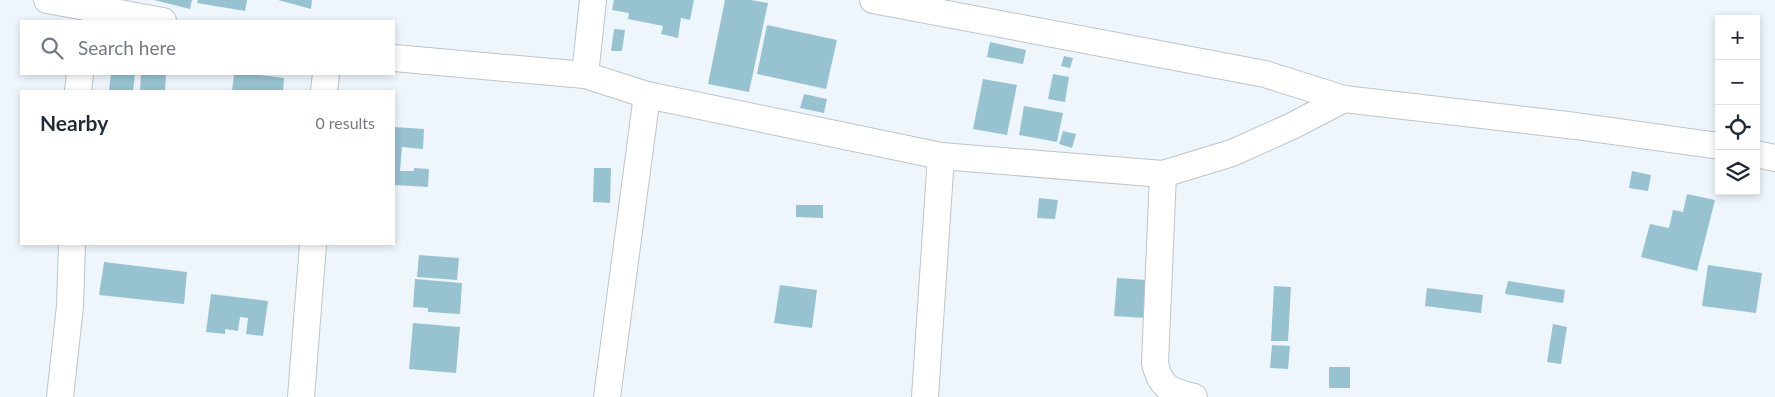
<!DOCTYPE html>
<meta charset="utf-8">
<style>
:root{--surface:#fff;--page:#f2f2f3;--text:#1f2937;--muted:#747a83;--line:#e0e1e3}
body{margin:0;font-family:Lato,sans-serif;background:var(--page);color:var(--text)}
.controls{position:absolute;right:15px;top:15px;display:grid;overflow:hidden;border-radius:0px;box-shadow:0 2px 8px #0003}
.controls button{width:45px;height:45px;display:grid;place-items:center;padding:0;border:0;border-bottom:1px solid var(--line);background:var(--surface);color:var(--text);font:25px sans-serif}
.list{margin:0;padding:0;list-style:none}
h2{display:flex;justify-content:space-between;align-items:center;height:65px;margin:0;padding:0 20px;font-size:21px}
h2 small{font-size:16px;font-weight:400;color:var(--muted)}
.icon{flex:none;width:28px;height:28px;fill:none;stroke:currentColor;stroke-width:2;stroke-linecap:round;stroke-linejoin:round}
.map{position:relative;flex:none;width:1775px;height:397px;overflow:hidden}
.search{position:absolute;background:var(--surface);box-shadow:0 2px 8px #0003;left:20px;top:20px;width:375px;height:55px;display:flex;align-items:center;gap:12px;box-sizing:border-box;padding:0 18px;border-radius:0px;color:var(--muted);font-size:19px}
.panel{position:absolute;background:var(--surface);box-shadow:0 2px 8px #0003;left:20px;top:90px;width:375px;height:155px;border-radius:0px}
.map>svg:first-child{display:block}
.building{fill:#97c3d1}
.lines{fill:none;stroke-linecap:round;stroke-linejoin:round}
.street-casing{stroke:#bdc5cb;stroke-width:28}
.street{stroke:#fff;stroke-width:26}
</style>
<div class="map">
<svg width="1775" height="397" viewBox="0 0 1775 397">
<rect width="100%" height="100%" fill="#eef6fc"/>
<g class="building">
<polygon points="154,0 192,0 190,9"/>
<polygon points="198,0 247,0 245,11 197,3"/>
<polygon points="278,0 312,0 311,9"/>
<polygon points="614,0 694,0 690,20 681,18 678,38 661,34 663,26 628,19 629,13 612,10"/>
<polygon points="725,0 751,0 768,3 749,92 708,84"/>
<polygon points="767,25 837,40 826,89 757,74"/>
<polygon points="614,29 625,30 622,51 611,51"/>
<polygon points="990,42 1026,50 1023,64 987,57"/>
<polygon points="1064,56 1073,58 1070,68 1061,66"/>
<polygon points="111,74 135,74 133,91 109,91"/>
<polygon points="141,74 166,74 165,91 140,91"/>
<polygon points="234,74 251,74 284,78 283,91 232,91"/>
<polygon points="1053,74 1069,77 1065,102 1048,99"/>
<polygon points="983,79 1017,85 1007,135 973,129"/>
<polygon points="804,94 827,99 824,113 800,108"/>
<polygon points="1024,106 1063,113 1057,142 1019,135"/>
<polygon points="394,127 424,129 423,149 402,147 400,171 414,171 414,168 429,169 428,187 394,185"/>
<polygon points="1063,131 1076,134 1072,148 1059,144"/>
<polygon points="594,168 611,168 610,203 593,202"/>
<polygon points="1632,171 1651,175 1648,191 1629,188"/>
<polygon points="1687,194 1715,200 1697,271 1641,257 1650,224 1669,228 1673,210 1683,212"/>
<polygon points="1039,198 1058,200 1055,219 1037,218"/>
<polygon points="796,205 823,205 823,218 796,217"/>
<polygon points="419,255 459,258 457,280 417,277"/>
<polygon points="104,262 187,272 184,304 99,295"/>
<polygon points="1708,265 1762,273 1756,313 1702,306"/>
<polygon points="1117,278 1148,280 1145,318 1114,316"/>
<polygon points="415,279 462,283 460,314 428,312 428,308 413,307"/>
<polygon points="1508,281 1565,290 1563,303 1505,294"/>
<polygon points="780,285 817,290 812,328 774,323"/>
<polygon points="1274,286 1291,287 1288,341 1271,341"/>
<polygon points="1427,288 1483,295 1481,313 1425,306"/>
<polygon points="211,294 268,301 263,336 246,334 248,318 240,317 238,331 225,329 225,334 206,332"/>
<polygon points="413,323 460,327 456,373 409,369"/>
<polygon points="1553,324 1567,327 1561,364 1547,362"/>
<polygon points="1272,345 1290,346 1288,369 1270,368"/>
<rect x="1329" y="367" width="21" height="21"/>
</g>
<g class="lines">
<defs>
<g id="street">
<polyline points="47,0 163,21"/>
<polyline points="873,0 1265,74 1344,99 1576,126 1719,146"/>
<polyline points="394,58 585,75 647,95 941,156 1163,174 1232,153 1292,126 1344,99"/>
<polyline points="585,75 593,0"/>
<polyline points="78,91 80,74"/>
<polyline points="324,91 326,74"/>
<polyline points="1756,154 1775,158"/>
<path d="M1163,174L1155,363C1160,388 1172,392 1194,397"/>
<polyline points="60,397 70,306 72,244"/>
<polyline points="301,397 313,244"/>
<polyline points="607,397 647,95"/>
<polyline points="925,397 941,156"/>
</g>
</defs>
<use href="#street" class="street-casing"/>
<use href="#street" class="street"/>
</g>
</svg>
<div class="controls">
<button>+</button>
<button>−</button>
<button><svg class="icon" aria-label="locate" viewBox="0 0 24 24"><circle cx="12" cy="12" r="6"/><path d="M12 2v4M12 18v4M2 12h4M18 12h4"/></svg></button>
<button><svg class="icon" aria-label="layers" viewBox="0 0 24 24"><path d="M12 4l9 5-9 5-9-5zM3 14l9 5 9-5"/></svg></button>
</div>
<div class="search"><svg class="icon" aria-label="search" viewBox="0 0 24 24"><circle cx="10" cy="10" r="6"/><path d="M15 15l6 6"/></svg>Search here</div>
<section class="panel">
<h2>Nearby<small>0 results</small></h2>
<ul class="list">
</ul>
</section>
</div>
